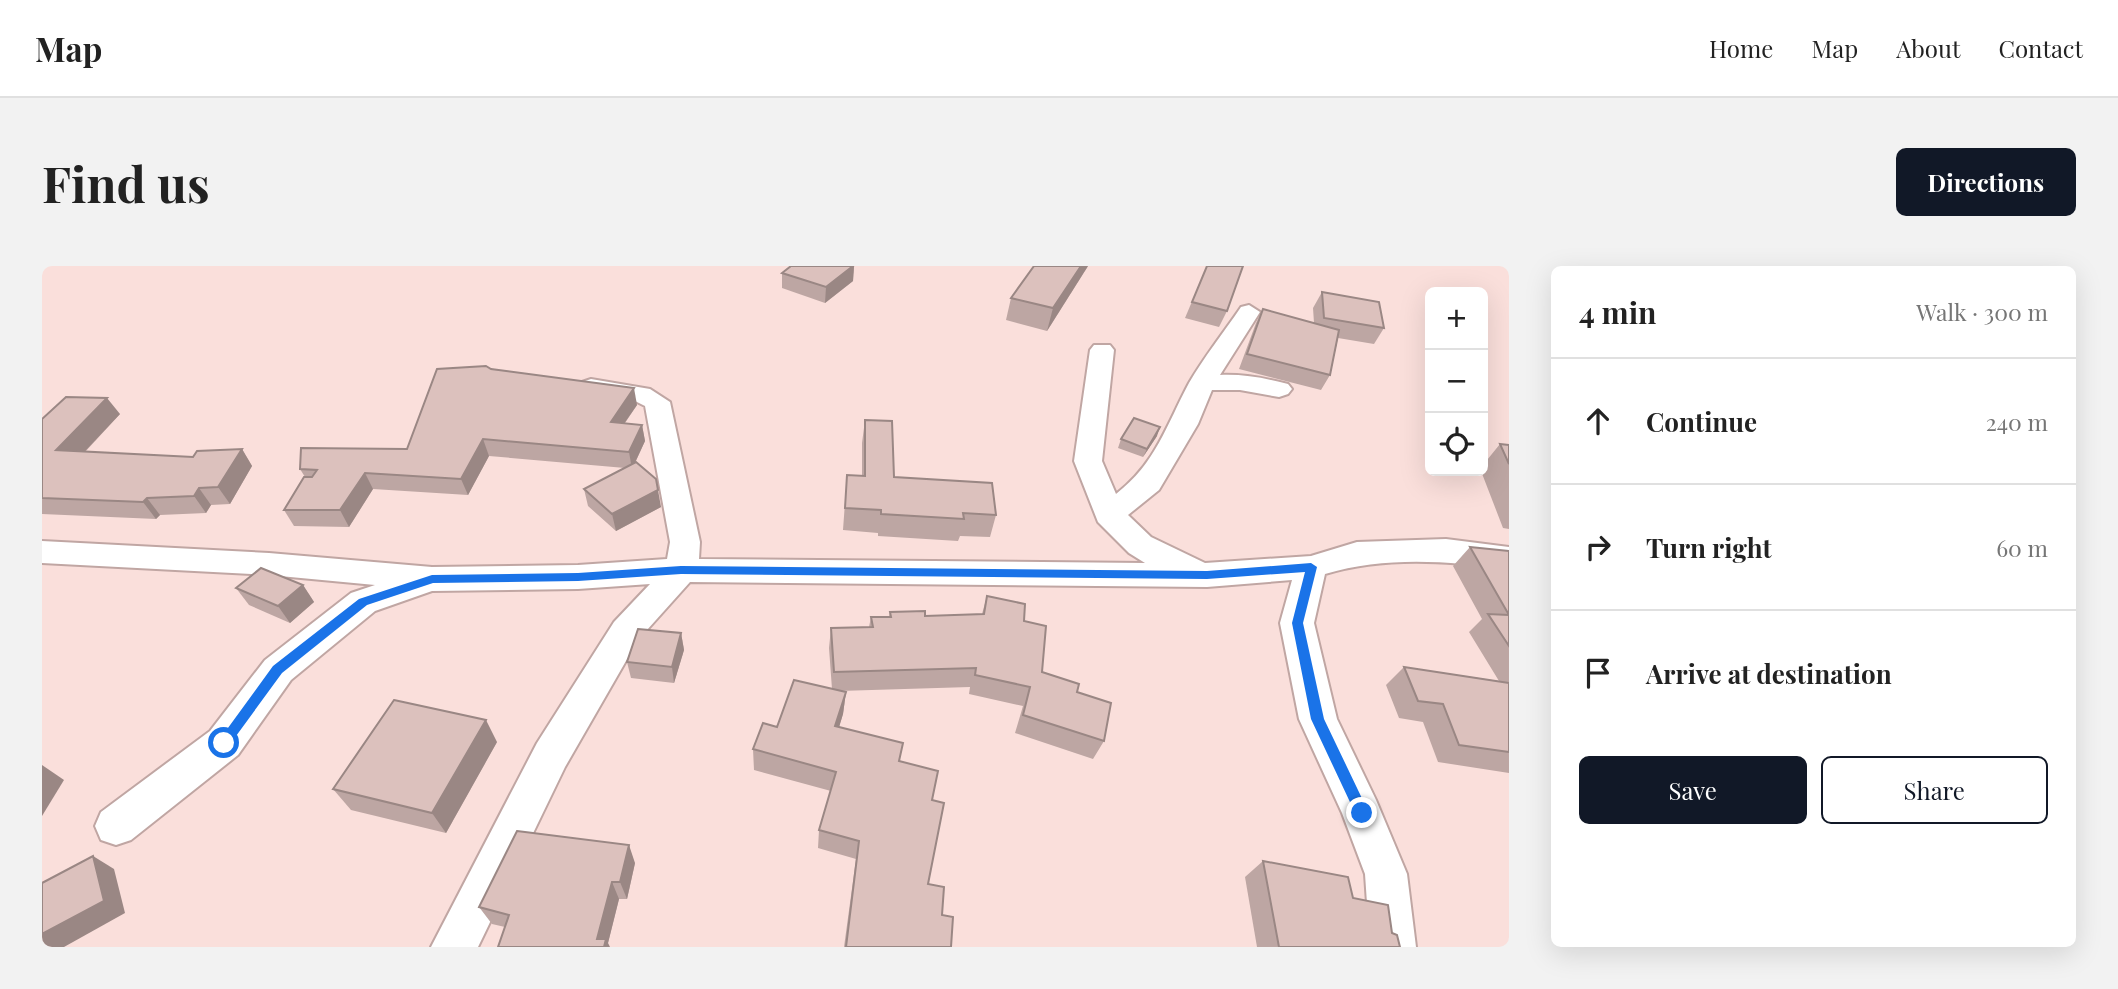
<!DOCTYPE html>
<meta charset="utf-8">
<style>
:root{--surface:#fff;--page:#f2f2f2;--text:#222;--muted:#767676;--line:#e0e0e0;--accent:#111827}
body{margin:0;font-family:"Playfair Display",serif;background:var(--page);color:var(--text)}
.controls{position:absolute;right:21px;top:21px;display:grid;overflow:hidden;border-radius:10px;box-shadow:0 7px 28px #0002}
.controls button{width:63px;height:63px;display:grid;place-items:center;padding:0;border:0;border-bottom:2px solid var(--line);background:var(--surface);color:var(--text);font:35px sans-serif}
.stop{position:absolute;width:21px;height:21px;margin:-16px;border:5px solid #1a73e8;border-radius:50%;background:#fff}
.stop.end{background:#1a73e8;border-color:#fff;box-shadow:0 2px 7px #0008}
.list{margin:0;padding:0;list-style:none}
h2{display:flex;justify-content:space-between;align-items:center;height:91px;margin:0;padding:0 28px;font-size:30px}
h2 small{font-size:23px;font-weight:400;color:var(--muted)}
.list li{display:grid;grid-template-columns:46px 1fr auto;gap:21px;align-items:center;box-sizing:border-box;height:126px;padding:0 28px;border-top:2px solid var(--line)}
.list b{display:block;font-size:26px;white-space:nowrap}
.list em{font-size:23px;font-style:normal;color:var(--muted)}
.actions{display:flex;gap:14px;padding:21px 28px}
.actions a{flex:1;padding:16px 0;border:2px solid var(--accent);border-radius:10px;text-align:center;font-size:24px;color:var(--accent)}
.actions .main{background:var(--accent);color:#fff}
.icon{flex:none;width:38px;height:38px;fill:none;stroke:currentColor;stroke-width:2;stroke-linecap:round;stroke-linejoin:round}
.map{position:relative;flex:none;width:1467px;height:681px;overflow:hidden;border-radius:10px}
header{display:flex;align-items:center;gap:42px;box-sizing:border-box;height:98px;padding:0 35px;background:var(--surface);border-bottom:2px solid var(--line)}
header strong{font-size:33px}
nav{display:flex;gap:38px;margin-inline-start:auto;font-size:24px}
.intro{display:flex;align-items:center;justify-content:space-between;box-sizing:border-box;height:168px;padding:0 42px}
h1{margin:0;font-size:49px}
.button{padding:18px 32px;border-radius:10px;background:var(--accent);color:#fff;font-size:24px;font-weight:700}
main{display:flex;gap:42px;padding:0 42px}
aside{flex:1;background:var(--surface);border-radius:10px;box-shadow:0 7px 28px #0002}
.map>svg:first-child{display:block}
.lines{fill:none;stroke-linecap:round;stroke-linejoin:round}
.minor-casing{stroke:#c0a6a3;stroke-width:4}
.minor{fill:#fff;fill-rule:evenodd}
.wall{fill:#bda6a3}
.shaded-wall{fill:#9a8784}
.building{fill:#dcc1bd;stroke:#9a8784;stroke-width:2}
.route{fill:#1a73e8}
</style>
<header>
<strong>Map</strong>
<nav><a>Home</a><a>Map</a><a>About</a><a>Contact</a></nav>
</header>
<div class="intro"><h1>Find us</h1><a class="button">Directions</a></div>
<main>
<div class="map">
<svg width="1467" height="681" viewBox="0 0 1467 681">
<rect width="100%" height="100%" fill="#fadfdb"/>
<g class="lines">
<defs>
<path id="minor" d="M1207,39L1218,46L1178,109C1201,108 1223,112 1246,118L1250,123L1246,128L1237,131L1198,124H1170L1156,158L1117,224L1086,249L1109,271L1163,297L1269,290L1315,276L1404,273L1467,281V303C1405,295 1343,290 1283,308L1272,357L1295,453L1334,534L1365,608L1374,681H1328L1323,608L1300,547L1257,453L1238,357L1250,314L1165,321L648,316L596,374L523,501L436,681H389L495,477L572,356L608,318L536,323L390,325L333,345L249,414L196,489L89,574L74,579L59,574L53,560L59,546L168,465L223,394L309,327L333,319L227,309L0,297V275L227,287L390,301L536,299L625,293L628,276L603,140L593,135L540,126L536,121L540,116L549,113L608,123L628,136L658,276L657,293L1103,297L1087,287L1056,256L1032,195L1048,84L1052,79H1068L1072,84L1060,195L1074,228C1114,197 1124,160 1147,117C1162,91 1182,66 1199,41Z"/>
</defs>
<use href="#minor" class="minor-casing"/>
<use href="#minor" class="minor"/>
</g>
<g class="wall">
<polygon points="749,0 812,0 811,15 783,37 740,22 740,7"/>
<polygon points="1046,0 1005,65 964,54 969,32"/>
<polygon points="1165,0 1185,45 1177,61 1143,52"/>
<polygon points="1280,26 1342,62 1332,78 1296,72 1288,109 1279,124 1197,103 1214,57 1221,43 1272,57 1271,42"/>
<polygon points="449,103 595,139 583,157 600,159 603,175 593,197 619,241 574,265 546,240 542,223 583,202 447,190 426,229 331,223 307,261 252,260 242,244 263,211 258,203 365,183"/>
<polygon points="78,148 43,186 151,191 200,183 210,200 188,238 169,239 164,247 118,249 114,253 0,248 0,153"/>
<polygon points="823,154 852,211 954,249 948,271 918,270 916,275 836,270 836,267 801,264 805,209 820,210 820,177"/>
<polygon points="1115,170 1101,191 1076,182 1079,173"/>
<polygon points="1458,178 1467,179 1467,263 1461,262 1439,205 1441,205 1441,199"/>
<polygon points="1428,281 1467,285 1467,507 1396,496 1381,456 1357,452 1344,419 1362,401 1457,415 1427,366 1440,353 1411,300"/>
<polygon points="261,319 272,336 248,357 207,339 194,322"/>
<polygon points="945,330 982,355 1000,406 1035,426 1062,475 1051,493 973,467 981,440 927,428 928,421 797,425 804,426 801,448 797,461 857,495 890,534 886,618 900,649 909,681 802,681 814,593 776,582 777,564 789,525 712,504 711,483 735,461 790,423 787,382 789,362 827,361 829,351 847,351 848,346 883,350 940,348"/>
<polygon points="639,367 642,384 632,417 589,412 585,396"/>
<polygon points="455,476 404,567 309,544 291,523"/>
<polygon points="1221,595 1311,632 1350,667 1358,681 1215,681 1203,611"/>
<polygon points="593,597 585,633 577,633 566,677 463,661 450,658 437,641"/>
</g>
<g class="shaded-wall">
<polygon points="811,0 812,0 811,15 783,37 784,21"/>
<polygon points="1039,0 1046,0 1005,65 1011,42"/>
<polygon points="592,122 595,139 572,172 569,156"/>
<polygon points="65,132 78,148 28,201 14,184"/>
<polygon points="600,159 603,175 590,203 587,186"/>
<polygon points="1118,161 1115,170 1101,191 1105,183"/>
<polygon points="441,173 447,190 426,229 419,213"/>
<polygon points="200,183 210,200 188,238 176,221"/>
<polygon points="323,207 331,223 307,261 298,244"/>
<polygon points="157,222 169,239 164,247 152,230"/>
<polygon points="616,224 619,241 574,265 570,248"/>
<polygon points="105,232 118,249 114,253 101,236"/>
<polygon points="261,319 272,336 248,357 236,340"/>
<polygon points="639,367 642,384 632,417 630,401"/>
<polygon points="804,426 801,448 791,481 793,460"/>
<polygon points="444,454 455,476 404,567 390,547"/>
<polygon points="0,499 22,514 0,550"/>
<polygon points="587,579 593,597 585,633 578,616"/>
<polygon points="51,590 72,603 83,647 22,681 0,681 0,668"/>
<polygon points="570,616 577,633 566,677 568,681 559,681 555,673"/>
</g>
<g class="building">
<polygon points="749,0 811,0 784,21 740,7"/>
<polygon points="992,0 1039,0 1011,42 969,32"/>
<polygon points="1165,0 1201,0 1185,45 1150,36"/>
<polygon points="1280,26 1337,36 1342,62 1282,52"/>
<polygon points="1221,43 1297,64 1288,109 1205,88"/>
<polygon points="444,100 449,103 592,122 569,156 600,159 587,186 441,173 419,213 323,207 298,244 242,244 262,211 270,211 275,204 258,203 259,182 365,183 395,103"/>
<polygon points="24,131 65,132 14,184 151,191 155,185 200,183 176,221 157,222 152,230 105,232 101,236 0,232 0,153"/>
<polygon points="1092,152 1118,161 1105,183 1079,173"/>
<polygon points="823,154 850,155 852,211 950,217 954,249 921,247 922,253 839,248 839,244 803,242 805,209 823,210"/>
<polygon points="1458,178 1467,179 1467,198"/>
<polygon points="594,196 614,213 616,224 570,248 542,223"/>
<polygon points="1428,281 1467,285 1467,380 1446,348 1467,349"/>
<polygon points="219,302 261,319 236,340 194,322"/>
<polygon points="945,330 983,338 982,355 1004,360 1000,406 1037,418 1035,426 1069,437 1062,475 981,449 988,421 933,409 934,402 792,406 789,362 831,361 829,351 849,351 848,346 883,345 883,350 942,348"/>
<polygon points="596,363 639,367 630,401 585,396"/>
<polygon points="1362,401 1467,417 1467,486 1417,479 1401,438 1376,435"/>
<polygon points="752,414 804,426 793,460 861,477 857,495 896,505 890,534 902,537 886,618 902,621 900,649 911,651 909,681 804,681 817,575 777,564 794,506 711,483 721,457 735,461"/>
<polygon points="352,434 444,454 390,547 291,523"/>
<polygon points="475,565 587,579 578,616 570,616 555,673 564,673 562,681 456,681 467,649 437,641"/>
<polygon points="51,590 62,635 0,668 0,617"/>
<polygon points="1221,595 1306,611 1311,632 1346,639 1350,667 1355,669 1358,681 1237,681"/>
</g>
<polygon class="route" points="1269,297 1275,301 1261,357 1282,453 1327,547 1320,553 1315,551 1269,453 1250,357 1263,306 1165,313 639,308 536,315 391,317 325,339 240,407 186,481 182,483 175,477 231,400 317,333 390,309 536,307 639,300 1165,305"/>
</svg>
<div class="controls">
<button>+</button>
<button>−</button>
<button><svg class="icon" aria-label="locate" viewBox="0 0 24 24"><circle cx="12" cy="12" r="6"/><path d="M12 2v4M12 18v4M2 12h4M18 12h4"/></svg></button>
</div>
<div class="stop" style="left:182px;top:477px"></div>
<div class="stop end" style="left:1320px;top:547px"></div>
</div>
<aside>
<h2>4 min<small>Walk · 300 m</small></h2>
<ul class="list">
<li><svg class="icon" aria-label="ahead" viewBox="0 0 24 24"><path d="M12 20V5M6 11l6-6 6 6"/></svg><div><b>Continue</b></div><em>240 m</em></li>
<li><svg class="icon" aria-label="right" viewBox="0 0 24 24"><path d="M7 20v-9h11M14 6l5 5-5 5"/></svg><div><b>Turn right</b></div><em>60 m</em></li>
<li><svg class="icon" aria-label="arrive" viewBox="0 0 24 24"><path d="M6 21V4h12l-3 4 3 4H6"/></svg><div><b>Arrive at destination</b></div></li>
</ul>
<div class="actions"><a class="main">Save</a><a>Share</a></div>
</aside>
</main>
